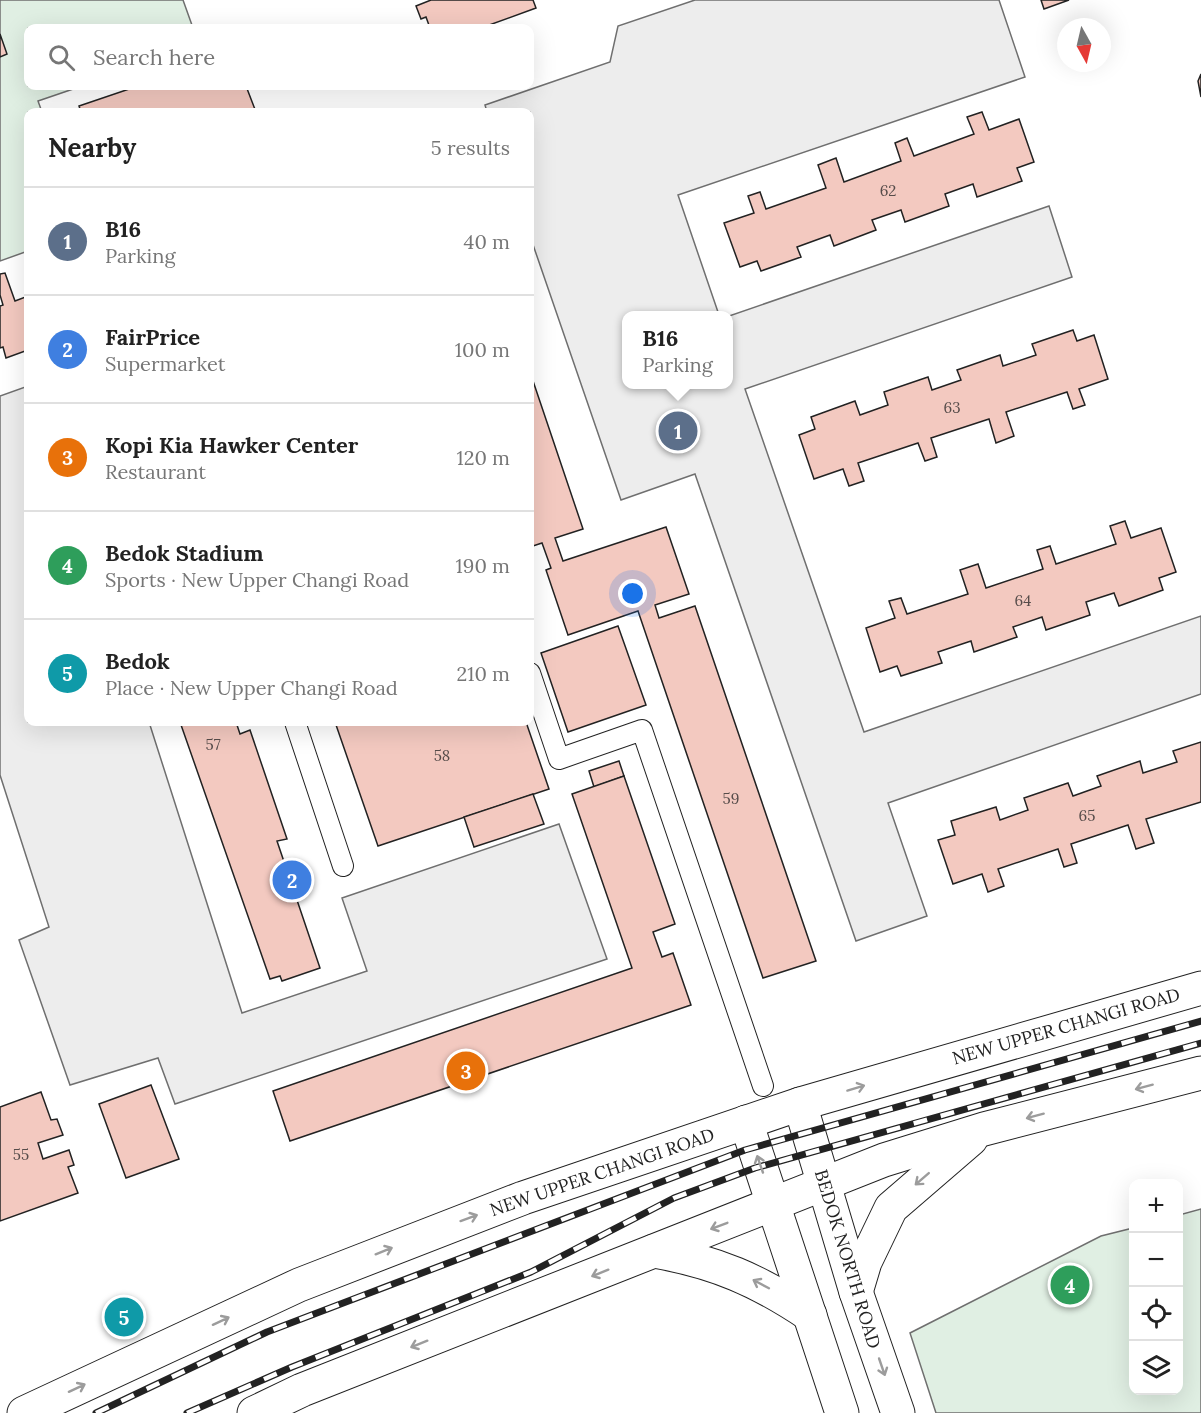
<!DOCTYPE html>
<meta charset="utf-8">
<style>
:root{--surface:#fff;--page:#f2f2f2;--text:#222;--muted:#767676;--line:#e0e0e0;--accent:#0b8043}
body{margin:0;font-family:Lora,serif;background:var(--page);color:var(--text)}
.controls{position:absolute;right:18px;bottom:18px;display:grid;overflow:hidden;border-radius:12px;box-shadow:0 6px 24px #0002}
.controls button{width:54px;height:54px;display:grid;place-items:center;padding:0;border:0;border-bottom:2px solid var(--line);background:var(--surface);color:var(--text);font:30px sans-serif}
.compass{position:absolute;left:1057px;top:18px;width:54px;height:54px;border-radius:50%;background:var(--surface);box-shadow:0 6px 24px #0002;rotate:172deg}
.you{position:absolute;left:633px;top:594px;width:21px;height:21px;margin:-15px;border:4px solid #fff;border-radius:50%;background:#1a73e8;box-shadow:0 0 0 9px #1a73e833}
.badge{display:grid;place-items:center;width:39px;height:39px;border-radius:50%;background:var(--accent);color:#fff;font-size:20px;font-weight:700}
.pin{position:absolute;translate:-50% -50%;border:3px solid #fff;box-shadow:0 2px 6px #0006}
.popup{position:absolute;left:622px;top:311px;width:111px;height:78px;box-sizing:border-box;display:grid;place-content:center;border-radius:12px;background:var(--surface);filter:drop-shadow(0 2px 4px #0005);font-size:20px;white-space:nowrap;color:var(--muted)}
.popup b{font-size:22px;color:var(--text)}
.popup::after{content:'';position:absolute;left:50%;top:100%;margin-left:-12px;border:12px solid transparent;border-top-color:var(--surface)}
.list{margin:0;padding:0;list-style:none}
h2{display:flex;justify-content:space-between;align-items:center;height:78px;margin:0;padding:0 24px;font-size:26px}
h2 small{font-size:20px;font-weight:400;color:var(--muted)}
.list li{display:grid;grid-template-columns:39px 1fr auto;gap:18px;align-items:center;box-sizing:border-box;height:108px;padding:0 24px;border-top:2px solid var(--line)}
.list b{display:block;font-size:22px;white-space:nowrap}
.list p{margin:0;font-size:20px;white-space:nowrap;color:var(--muted)}
.list em{font-size:20px;font-style:normal;color:var(--muted)}
.icon{flex:none;width:33px;height:33px;fill:none;stroke:currentColor;stroke-width:2;stroke-linecap:round;stroke-linejoin:round}
.map{position:relative;flex:none;width:1201px;height:1413px;overflow:hidden}
.search{position:absolute;background:var(--surface);box-shadow:0 6px 24px #0002;left:24px;top:24px;width:510px;height:66px;display:flex;align-items:center;gap:15px;box-sizing:border-box;padding:0 21px;border-radius:12px;color:var(--muted);font-size:22px}
.panel{position:absolute;background:var(--surface);box-shadow:0 6px 24px #0002;left:24px;top:108px;width:510px;height:618px;border-radius:12px}
.map>svg:first-child{display:block}
.green{fill:#e0efe3;stroke:#6f6f6f;stroke-width:1.5}
.parking{fill:#ededed;stroke:#6f6f6f;stroke-width:1.5}
.building{fill:#f3c9c0;stroke:#222;stroke-width:1.5}
.lines{fill:none;stroke-linecap:round;stroke-linejoin:round}
.pedestrian-casing{stroke:#222;stroke-width:22}
.primary-casing{stroke:#222;stroke-width:35}
.pedestrian{stroke:#fff;stroke-width:20}
.primary{stroke:#fff;stroke-width:33}
.rail-casing{stroke:#222;stroke-width:7}
.rail{stroke:#fff;stroke-width:4.5;stroke-dasharray:14;stroke-linecap:butt}
.oneway{stroke:#9c9c9c}
.labels{text-anchor:middle;dominant-baseline:central;stroke-width:4.5;stroke-linejoin:round;paint-order:stroke}
.number-label{font-size:15px;fill:#564c4a}
.street-label{font-size:18px;fill:#222;stroke:#fff}
</style>
<div class="map">
<svg width="1201" height="1413" viewBox="0 0 1201 1413">
<rect width="100%" height="100%" fill="#fff"/>
<g class="green">
<polygon points="0,0 183,0 193,28 28,28 28,86 82,86 38,101 42,112 28,112 28,251 0,261"/>
<polygon points="1201,1209 1201,1413 936,1413 910,1333 1101,1236 1133,1228 1134,1390 1178,1390 1179,1215"/>
</g>
<g class="parking">
<polygon points="695,0 999,0 1025,77 678,195 719,315 627,316 627,384 729,384 729,316 1049,206 1072,277 745,389 864,732 1201,616 1201,694 888,803 927,916 856,941 695,474 621,500 530,236 530,112 487,112 485,105 610,62 618,26"/>
<polygon points="28,386 28,722 149,722 242,1013 367,971 342,898 559,824 607,959 175,1104 158,1058 70,1085 19,940 49,927 0,775 0,396"/>
</g>
<g class="building">
<polygon points="431,0 533,0 536,8 481,28 430,28 426,17 421,19 416,6"/>
<polygon points="1041,0 1069,0 1044,9"/>
<polygon points="0,34 7,54 0,57"/>
<polygon points="1201,74 1201,97 1198,81"/>
<polygon points="138,86 246,86 256,112 81,112 79,106"/>
<polygon points="982,112 989,130 1019,119 1034,162 1017,168 1022,181 977,197 973,184 945,194 949,206 905,222 901,210 872,220 876,230 834,246 830,235 797,247 801,257 761,271 757,261 740,267 724,223 754,213 748,196 760,192 766,209 826,188 818,165 836,158 844,182 901,161 895,143 907,138 914,156 974,134 967,117"/>
<polygon points="5,273 15,301 28,296 28,350 6,358 3,347 0,348 0,306 3,305 0,295 0,274"/>
<polygon points="1073,330 1077,341 1094,335 1108,379 1079,389 1085,405 1073,409 1067,392 1006,412 1014,436 996,443 989,419 931,438 937,457 925,461 918,443 858,463 864,481 849,486 843,469 814,479 799,435 815,429 811,417 855,401 860,415 888,405 884,392 928,377 932,390 961,380 957,370 1000,355 1003,366 1036,355 1032,344"/>
<polygon points="530,372 583,529 555,538 563,561 666,527 689,594 655,605 659,618 695,606 816,961 763,978 638,611 568,635 546,570 551,568 542,543 530,547"/>
<polygon points="1125,521 1131,538 1161,528 1176,572 1159,578 1163,590 1119,606 1114,593 1086,602 1090,615 1046,630 1042,617 1013,627 1017,637 974,652 971,641 938,652 942,663 901,676 897,666 880,672 866,628 895,618 889,601 901,598 907,614 968,594 960,570 978,564 986,588 1043,569 1037,550 1050,546 1056,564 1116,544 1110,526"/>
<polygon points="618,626 646,705 568,732 541,653"/>
<polygon points="180,722 236,722 240,734 250,730 287,839 277,841 320,968 282,981 280,976 270,979"/>
<polygon points="335,722 526,722 549,789 378,846"/>
<polygon points="1201,742 1201,802 1146,819 1154,843 1136,849 1128,825 1071,844 1077,863 1064,867 1058,849 998,869 1004,886 988,892 982,874 953,884 938,840 955,835 951,821 996,807 1000,820 1028,810 1024,798 1068,783 1073,796 1101,786 1097,776 1140,761 1143,773 1177,762 1173,751"/>
<polygon points="619,761 624,776 594,787 589,771"/>
<polygon points="624,776 675,924 653,932 662,957 673,953 691,1005 290,1141 273,1091 632,968 572,794"/>
<polygon points="533,794 544,824 474,847 464,817"/>
<polygon points="151,1085 179,1159 126,1178 99,1104"/>
<polygon points="41,1092 51,1120 57,1119 63,1135 38,1143 43,1159 69,1150 74,1165 68,1167 78,1193 0,1221 0,1107"/>
</g>
<g class="lines">
<defs>
<g id="pedestrian">
<polyline points="530,673 559,759 642,730 763,1086"/>
<polyline points="295,722 343,866"/>
</g>
<g id="primary">
<polyline points="800,1104 856,1292 898,1413"/>
<polyline points="746,1122 842,1413"/>
<path d="M654,1251C716,1262 758,1280 810,1315"/>
<polyline points="856,1292 865,1262 891,1208 971,1139"/>
<polyline points="24,1413 299,1285 523,1198 800,1104 1201,988"/>
<polyline points="254,1413 302,1390 884,1160 984,1129 1201,1073"/>
</g>
</defs>
<use href="#pedestrian" class="pedestrian-casing"/>
<use href="#primary" class="primary-casing"/>
<use href="#pedestrian" class="pedestrian"/>
<use href="#primary" class="primary"/>
<defs>
<g id="rail">
<polyline points="96,1413 267,1332 745,1150 1201,1021"/>
<polyline points="187,1413 292,1367 531,1272 674,1198 755,1168 1201,1043"/>
</g>
</defs>
<use href="#rail" class="rail-casing"/>
<use href="#rail" class="rail"/>
</g>
<defs><path id="oneway-shaft" d="M-6 0H5M1.5-3L5.5 0L1.5 3" fill="none" stroke-width="1.6" stroke-linecap="round" stroke-linejoin="round" transform="scale(1.5)"/></defs>
<g class="oneway">
<use href="#oneway-shaft" transform="translate(1144 1087) rotate(165)"/>
<use href="#oneway-shaft" transform="translate(856 1088) rotate(-17)"/>
<use href="#oneway-shaft" transform="translate(1035 1116) rotate(165)"/>
<use href="#oneway-shaft" transform="translate(760 1164) rotate(-109)"/>
<use href="#oneway-shaft" transform="translate(922 1179) rotate(139)"/>
<use href="#oneway-shaft" transform="translate(469 1218) rotate(-20)"/>
<use href="#oneway-shaft" transform="translate(719 1226) rotate(159)"/>
<use href="#oneway-shaft" transform="translate(384 1251) rotate(-22)"/>
<use href="#oneway-shaft" transform="translate(600 1273) rotate(158)"/>
<use href="#oneway-shaft" transform="translate(761 1284) rotate(-152)"/>
<use href="#oneway-shaft" transform="translate(221 1321) rotate(-25)"/>
<use href="#oneway-shaft" transform="translate(419 1344) rotate(158)"/>
<use href="#oneway-shaft" transform="translate(882 1367) rotate(71)"/>
<use href="#oneway-shaft" transform="translate(77 1388) rotate(-25)"/>
</g>
<g class="labels">
<g class="number-label">
<text x="888" y="190">62</text>
<text x="952" y="407">63</text>
<text x="1023" y="600">64</text>
<text x="213" y="744">57</text>
<text x="442" y="755">58</text>
<text x="731" y="798">59</text>
<text x="1087" y="815">65</text>
<text x="21" y="1154">55</text>
</g>
<g class="street-label">
<text transform="translate(1066 1026) rotate(-16)">NEW UPPER CHANGI ROAD</text>
<text transform="translate(602 1172) rotate(-19)">NEW UPPER CHANGI ROAD</text>
<text transform="translate(848 1259) rotate(73)">BEDOK NORTH ROAD</text>
</g>
</g>
</svg>
<div class="controls">
<button>+</button>
<button>−</button>
<button><svg class="icon" aria-label="locate" viewBox="0 0 24 24"><circle cx="12" cy="12" r="6"/><path d="M12 2v4M12 18v4M2 12h4M18 12h4"/></svg></button>
<button><svg class="icon" aria-label="layers" viewBox="0 0 24 24"><path d="M12 4l9 5-9 5-9-5zM3 14l9 5 9-5"/></svg></button>
</div>
<svg class="compass" viewBox="-18 -18 36 36"><path d="M0-13l5 13h-10z" fill="#e53935"/><path d="M0 13l5-13h-10z" fill="#767676"/></svg>
<div class="you"></div>
<div class="pin badge" style="left:678px;top:431px;background:#5c6f8a">1</div>
<div class="popup"><b>B16</b>Parking</div>
<div class="pin badge" style="left:292px;top:880px;background:#3f7fe0">2</div>
<div class="pin badge" style="left:466px;top:1071px;background:#e8710a">3</div>
<div class="pin badge" style="left:1070px;top:1285px;background:#2e9e5b">4</div>
<div class="pin badge" style="left:124px;top:1317px;background:#0f9aa8">5</div>
<div class="search"><svg class="icon" aria-label="search" viewBox="0 0 24 24"><circle cx="10" cy="10" r="6"/><path d="M15 15l6 6"/></svg>Search here</div>
<section class="panel">
<h2>Nearby<small>5 results</small></h2>
<ul class="list">
<li><span class="badge" style="background:#5c6f8a">1</span><div><b>B16</b><p>Parking</p></div><em>40 m</em></li>
<li><span class="badge" style="background:#3f7fe0">2</span><div><b>FairPrice</b><p>Supermarket</p></div><em>100 m</em></li>
<li><span class="badge" style="background:#e8710a">3</span><div><b>Kopi Kia Hawker Center</b><p>Restaurant</p></div><em>120 m</em></li>
<li><span class="badge" style="background:#2e9e5b">4</span><div><b>Bedok Stadium</b><p>Sports · New Upper Changi Road</p></div><em>190 m</em></li>
<li><span class="badge" style="background:#0f9aa8">5</span><div><b>Bedok</b><p>Place · New Upper Changi Road</p></div><em>210 m</em></li>
</ul>
</section>
</div>
